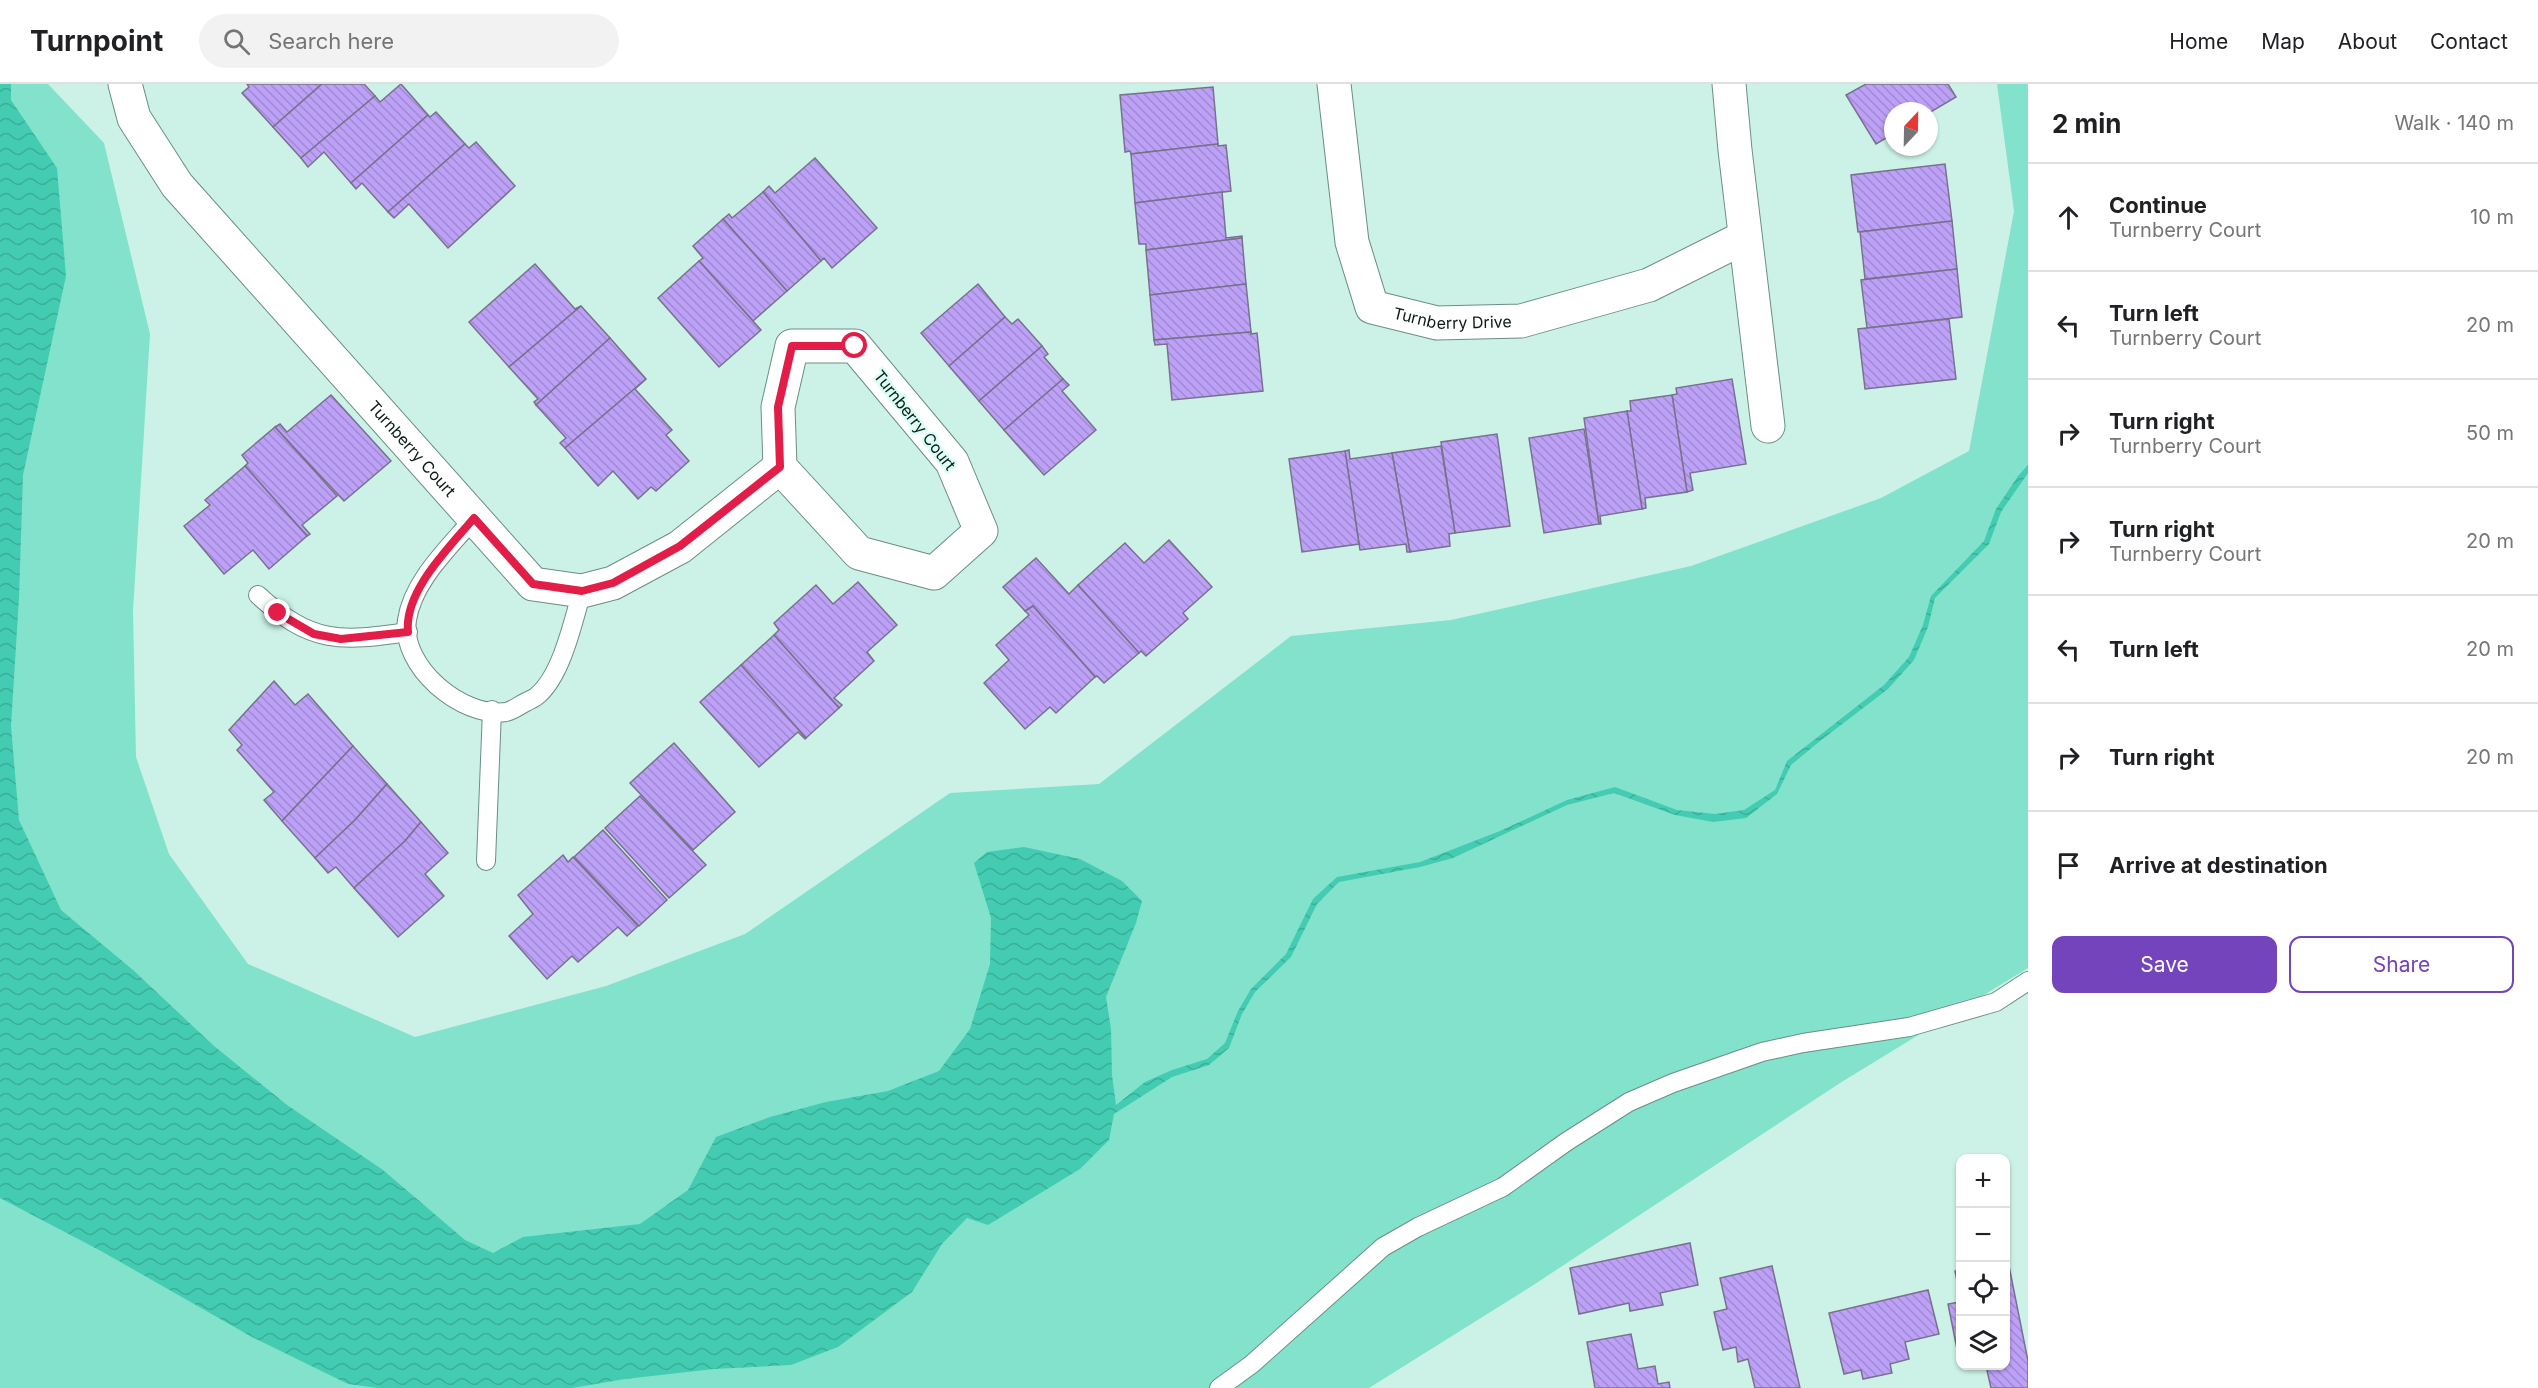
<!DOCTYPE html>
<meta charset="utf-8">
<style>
:root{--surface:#fff;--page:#f2f2f2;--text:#202124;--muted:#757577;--line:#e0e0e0;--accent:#7444bc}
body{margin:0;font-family:Inter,sans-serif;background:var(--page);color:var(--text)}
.controls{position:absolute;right:18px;bottom:18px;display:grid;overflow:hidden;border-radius:12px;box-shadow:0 2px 4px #0004}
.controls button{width:54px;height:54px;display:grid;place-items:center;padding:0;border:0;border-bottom:2px solid var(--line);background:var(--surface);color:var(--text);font:30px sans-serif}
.compass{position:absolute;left:1884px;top:18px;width:54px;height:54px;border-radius:50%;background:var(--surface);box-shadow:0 2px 4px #0004;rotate:22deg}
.stop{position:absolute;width:18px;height:18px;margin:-14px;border:4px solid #e11d48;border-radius:50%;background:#fff}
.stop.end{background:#e11d48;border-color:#fff;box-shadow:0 2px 6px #0008}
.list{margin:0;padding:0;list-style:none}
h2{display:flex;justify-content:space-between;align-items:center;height:78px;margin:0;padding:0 24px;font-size:26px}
h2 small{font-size:20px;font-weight:400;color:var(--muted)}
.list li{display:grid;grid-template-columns:39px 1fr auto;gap:18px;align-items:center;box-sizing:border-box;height:108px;padding:0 24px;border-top:2px solid var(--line)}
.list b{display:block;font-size:22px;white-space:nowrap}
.list p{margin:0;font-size:20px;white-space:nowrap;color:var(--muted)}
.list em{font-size:20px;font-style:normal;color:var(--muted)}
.actions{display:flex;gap:12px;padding:18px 24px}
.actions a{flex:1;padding:14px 0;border:2px solid var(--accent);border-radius:12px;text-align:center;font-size:21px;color:var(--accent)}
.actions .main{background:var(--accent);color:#fff}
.icon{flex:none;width:33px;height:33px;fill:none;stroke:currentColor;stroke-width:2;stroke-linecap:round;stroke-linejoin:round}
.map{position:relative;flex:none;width:2028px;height:1304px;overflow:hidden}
header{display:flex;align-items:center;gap:36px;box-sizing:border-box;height:84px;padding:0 30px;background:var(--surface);border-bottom:2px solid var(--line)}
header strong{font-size:28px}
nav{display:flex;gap:33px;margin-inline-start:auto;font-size:21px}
.search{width:420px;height:54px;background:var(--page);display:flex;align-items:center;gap:15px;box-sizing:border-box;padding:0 21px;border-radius:33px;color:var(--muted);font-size:22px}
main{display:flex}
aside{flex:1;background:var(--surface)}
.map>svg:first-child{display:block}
.green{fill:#82e2cc}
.water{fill:url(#water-waves)}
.building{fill:url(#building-back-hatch);stroke:#78718b;stroke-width:1.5}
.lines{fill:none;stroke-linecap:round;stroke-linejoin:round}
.service-casing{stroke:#6b8e85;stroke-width:20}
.minor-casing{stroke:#6b8e85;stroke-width:35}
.service{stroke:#fff;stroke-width:18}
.minor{stroke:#fff;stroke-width:33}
.route{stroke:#e11d48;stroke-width:8}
.labels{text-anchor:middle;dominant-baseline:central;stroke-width:5;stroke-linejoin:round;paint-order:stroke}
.street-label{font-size:16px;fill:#0d1b18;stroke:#d9fff5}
</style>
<header>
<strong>Turnpoint</strong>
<div class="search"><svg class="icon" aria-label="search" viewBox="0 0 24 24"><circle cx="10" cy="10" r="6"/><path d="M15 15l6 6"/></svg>Search here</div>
<nav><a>Home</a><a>Map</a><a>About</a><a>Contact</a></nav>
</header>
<main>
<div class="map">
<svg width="2028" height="1304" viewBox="0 0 2028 1304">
<defs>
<pattern id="water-waves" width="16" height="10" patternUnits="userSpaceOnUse" patternTransform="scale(1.5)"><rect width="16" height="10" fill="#43ccb2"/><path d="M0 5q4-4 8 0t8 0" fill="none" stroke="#3aaf98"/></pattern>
<pattern id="building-back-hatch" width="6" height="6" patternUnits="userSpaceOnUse" patternTransform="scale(1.5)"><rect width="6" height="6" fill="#bda1f7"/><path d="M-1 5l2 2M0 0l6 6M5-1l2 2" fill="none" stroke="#a18ad3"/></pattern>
</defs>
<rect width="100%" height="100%" fill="#ccf2e8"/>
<polygon class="green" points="0,0 48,0 104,59 150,250 133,527 136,673 169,770 248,880 415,953 606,902 745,850 950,709 1099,700 1291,552 1451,536 1691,482 1881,414 1969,367 2014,127 1997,0 2028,0 2028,884 1840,999 1535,1200 1369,1304 0,1304"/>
<polygon class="water" points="0,0 11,0 11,16 57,84 66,192 23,391 19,514 11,642 19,736 61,826 133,886 214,962 287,1021 383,1086 465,1156 493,1169 523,1153 640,1140 688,1106 716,1053 770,1033 826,1018 888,1007 939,987 970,945 990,880 991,834 974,779 987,768 1024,763 1080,775 1122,797 1142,817 1136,839 1106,913 1111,945 1112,991 1116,1021 1145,998 1172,986 1207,975 1225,959 1238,927 1251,905 1286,870 1313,815 1337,793 1420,778 1500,747 1567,716 1615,703 1677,726 1715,730 1744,726 1775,706 1787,677 1884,601 1909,573 1923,541 1931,512 1984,457 1996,425 2018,392 2028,381 2028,389 2001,428 1989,460 1935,514 1928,543 1914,576 1888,605 1820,657 1791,681 1777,710 1746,734 1713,738 1675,731 1614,709 1567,721 1453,774 1420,783 1339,798 1317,820 1291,873 1255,908 1242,930 1229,964 1209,981 1172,993 1114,1030 1109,1056 1080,1085 988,1141 967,1134 942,1160 912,1208 838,1263 791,1281 714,1285 625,1295 572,1304 378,1304 348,1300 252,1253 101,1167 0,1114"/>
<g class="building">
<polygon points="247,0 322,0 273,43 242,9 249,3"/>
<polygon points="322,0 364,0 375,12 301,74 273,43"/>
<polygon points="401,0 428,31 351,99 324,68 308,83 301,74 375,12 380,18"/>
<polygon points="1866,0 1948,0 1956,13 1929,29 1929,27 1893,27 1893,50 1876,60 1846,11"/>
<polygon points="1213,3 1218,60 1131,70 1130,67 1125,68 1120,11"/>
<polygon points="436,28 465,60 388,128 362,99 356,105 351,99 428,31 430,33"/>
<polygon points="476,58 515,102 448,164 409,120 394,134 388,128 465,60 469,64"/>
<polygon points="1218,60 1218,62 1226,61 1231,107 1135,119 1131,70"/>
<polygon points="815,74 877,144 832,184 824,174 821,177 763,108 769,102 775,109"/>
<polygon points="1945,80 1952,137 1858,148 1851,91"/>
<polygon points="763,108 821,177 787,207 723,135 729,130 732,134"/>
<polygon points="1222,108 1226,154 1242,152 1242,154 1146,166 1146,160 1139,160 1135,119"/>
<polygon points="723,135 787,207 753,237 699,177 703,174 693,162"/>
<polygon points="1952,137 1957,185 1865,195 1860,148"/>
<polygon points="1242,154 1246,200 1150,211 1146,166"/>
<polygon points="699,177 761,246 719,283 658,214"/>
<polygon points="535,180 575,225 581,222 509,283 469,238"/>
<polygon points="1957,185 1962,233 1867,244 1861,196"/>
<polygon points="978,200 1005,233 949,282 921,249"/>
<polygon points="1246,200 1251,248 1154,256 1150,211"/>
<polygon points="581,222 610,254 536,321 534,318 538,315 509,283"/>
<polygon points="1005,233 1012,240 1018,235 1042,262 979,317 949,282"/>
<polygon points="1949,235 1956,295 1865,305 1858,245"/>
<polygon points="1251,248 1251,250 1257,249 1263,307 1172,316 1167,260 1155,261 1154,256"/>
<polygon points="610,254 646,295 565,364 560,359 566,354 536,321"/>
<polygon points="1042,262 1048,270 1044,273 1063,295 1004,346 979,317"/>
<polygon points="646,295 635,305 672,346 666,351 689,377 656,407 651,403 638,415 613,387 598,402 565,364"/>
<polygon points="1063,295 1069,301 1062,307 1096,346 1044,391 1004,346"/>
<polygon points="1732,295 1746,380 1690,389 1693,406 1687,408 1672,311 1677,310 1676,304"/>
<polygon points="331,311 391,377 344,417 275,343 280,340 287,348"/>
<polygon points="1672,311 1687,408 1645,414 1646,424 1642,425 1627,327 1631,327 1630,317"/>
<polygon points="1627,327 1642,425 1600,432 1601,440 1599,440 1584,334"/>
<polygon points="275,343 337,412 302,441 310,450 307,452 245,382 248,379 242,371"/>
<polygon points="1584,345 1599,440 1544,449 1529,354"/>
<polygon points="1497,350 1510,442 1455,449 1441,358"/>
<polygon points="1441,362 1455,449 1449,450 1450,462 1410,468 1392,369"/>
<polygon points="1349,366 1350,375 1392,369 1410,468 1407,468 1406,460 1360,466 1345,367"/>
<polygon points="1345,367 1359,460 1302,468 1289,375"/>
<polygon points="245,382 307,452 269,485 253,466 224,490 184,442 210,421 205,416"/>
<polygon points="1169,456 1212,503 1183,529 1188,535 1146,572 1141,567 1139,569 1078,501 1125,459 1144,479"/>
<polygon points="1036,474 1069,510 1078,501 1139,569 1104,599 1097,592 1095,593 1033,522 1025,527 1003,503"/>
<polygon points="858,498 897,541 867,568 874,577 834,614 842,621 839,624 774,551 779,546 774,539 816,501 833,520"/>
<polygon points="1033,522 1095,593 1056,629 1050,623 1025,645 984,599 1009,576 996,561 1029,531 1025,527"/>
<polygon points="774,551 839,624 806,654 741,581"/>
<polygon points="741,581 806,654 805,655 798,648 759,683 700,618"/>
<polygon points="274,597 295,621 308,610 353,662 282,737 264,716 274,708 237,666 242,661 229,646"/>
<polygon points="674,659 735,728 693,766 630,699"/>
<polygon points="353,662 387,700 355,736 315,774 282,737"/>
<polygon points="387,700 421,738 405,757 354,804 336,783 328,789 315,774 355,736"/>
<polygon points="640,712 706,781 669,814 605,744"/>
<polygon points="421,738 448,769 425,790 444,812 398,853 354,804 405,757"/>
<polygon points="603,746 667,816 639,842 574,773"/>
<polygon points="563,771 568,778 573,773 638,842 627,852 618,843 578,878 572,872 547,895 509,852 533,830 518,811"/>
<polygon points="1690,1159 1698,1201 1660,1209 1663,1221 1630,1227 1629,1219 1579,1230 1570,1184"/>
<polygon points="2006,1177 2008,1177 2028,1277 2028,1304 1991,1304 1986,1282 2006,1282"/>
<polygon points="1772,1182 1800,1304 1755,1304 1748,1275 1738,1278 1736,1263 1723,1266 1714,1228 1727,1225 1720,1194"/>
<polygon points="1960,1186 1960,1212 1955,1187"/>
<polygon points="1928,1206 1939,1250 1905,1258 1909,1275 1890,1280 1892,1289 1863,1295 1861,1286 1844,1290 1829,1229"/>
<polygon points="1960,1218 1960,1270 1958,1270 1948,1220"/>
<polygon points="1631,1250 1638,1285 1655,1282 1658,1300 1669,1298 1670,1304 1595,1304 1587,1258"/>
</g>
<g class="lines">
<defs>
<g id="service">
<path d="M474,434C450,463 413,496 407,536C400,582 461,634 506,628C512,627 520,621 526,618C530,616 535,614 538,611C562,590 573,538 582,507"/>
<path d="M258,511C311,560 340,558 408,548"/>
<polyline points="486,777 492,626"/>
<polyline points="1219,1304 1252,1280 1383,1163 1418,1143 1503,1103 1566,1058 1629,1018 1673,999 1762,968 1803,959 1909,943 1996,918 2028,897"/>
</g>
<g id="minor">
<path id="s1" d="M125,0L134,34L177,101L533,500L582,507L613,499L680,463L780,383"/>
<path id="s2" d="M1334,0L1352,158L1372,223L1437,239L1521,237L1649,201L1745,153"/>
<polyline points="1729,0 1735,66 1768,342"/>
<polygon points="792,262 855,262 952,378 981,447 934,489 859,469 780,383 778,323"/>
</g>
</defs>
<use href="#service" class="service-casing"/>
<use href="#minor" class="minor-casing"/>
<use href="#service" class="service"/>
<use href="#minor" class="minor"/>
</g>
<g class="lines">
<path class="route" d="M278,529L314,550L341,555L408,548C404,507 449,464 474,434L533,500L582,507L613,499L680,462L780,383L778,323L792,262H855"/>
</g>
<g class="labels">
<g class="street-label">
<text stroke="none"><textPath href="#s2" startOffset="309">Turnberry Drive</textPath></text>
<text transform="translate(915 336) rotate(52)">Turnberry Court</text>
<text stroke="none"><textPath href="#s1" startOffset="468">Turnberry Court</textPath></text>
</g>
</g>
</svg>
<div class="controls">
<button>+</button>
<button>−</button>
<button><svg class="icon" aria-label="locate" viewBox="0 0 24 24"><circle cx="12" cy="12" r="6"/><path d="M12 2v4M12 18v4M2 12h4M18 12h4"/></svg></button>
<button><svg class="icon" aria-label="layers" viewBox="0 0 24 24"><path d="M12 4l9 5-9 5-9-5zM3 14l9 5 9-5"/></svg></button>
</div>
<svg class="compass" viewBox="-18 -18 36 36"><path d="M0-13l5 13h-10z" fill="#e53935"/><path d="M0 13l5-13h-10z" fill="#757577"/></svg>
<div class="stop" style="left:855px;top:262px"></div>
<div class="stop end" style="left:278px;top:529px"></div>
</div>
<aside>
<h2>2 min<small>Walk · 140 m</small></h2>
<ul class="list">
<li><svg class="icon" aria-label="ahead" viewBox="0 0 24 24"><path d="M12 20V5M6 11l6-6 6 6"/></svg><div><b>Continue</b><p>Turnberry Court</p></div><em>10 m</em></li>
<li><svg class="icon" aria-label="left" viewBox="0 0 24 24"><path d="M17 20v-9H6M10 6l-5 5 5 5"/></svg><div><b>Turn left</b><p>Turnberry Court</p></div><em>20 m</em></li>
<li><svg class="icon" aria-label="right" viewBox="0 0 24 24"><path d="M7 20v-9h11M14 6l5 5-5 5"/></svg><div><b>Turn right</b><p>Turnberry Court</p></div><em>50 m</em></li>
<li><svg class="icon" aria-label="right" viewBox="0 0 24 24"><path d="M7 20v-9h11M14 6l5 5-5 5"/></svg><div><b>Turn right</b><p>Turnberry Court</p></div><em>20 m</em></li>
<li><svg class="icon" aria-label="left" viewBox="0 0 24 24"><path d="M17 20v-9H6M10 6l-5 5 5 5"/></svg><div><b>Turn left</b></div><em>20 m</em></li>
<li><svg class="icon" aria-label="right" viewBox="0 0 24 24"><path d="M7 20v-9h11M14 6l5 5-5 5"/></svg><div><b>Turn right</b></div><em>20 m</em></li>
<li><svg class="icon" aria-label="arrive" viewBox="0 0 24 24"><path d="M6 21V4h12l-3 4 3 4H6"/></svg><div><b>Arrive at destination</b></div></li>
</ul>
<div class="actions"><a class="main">Save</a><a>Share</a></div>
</aside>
</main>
